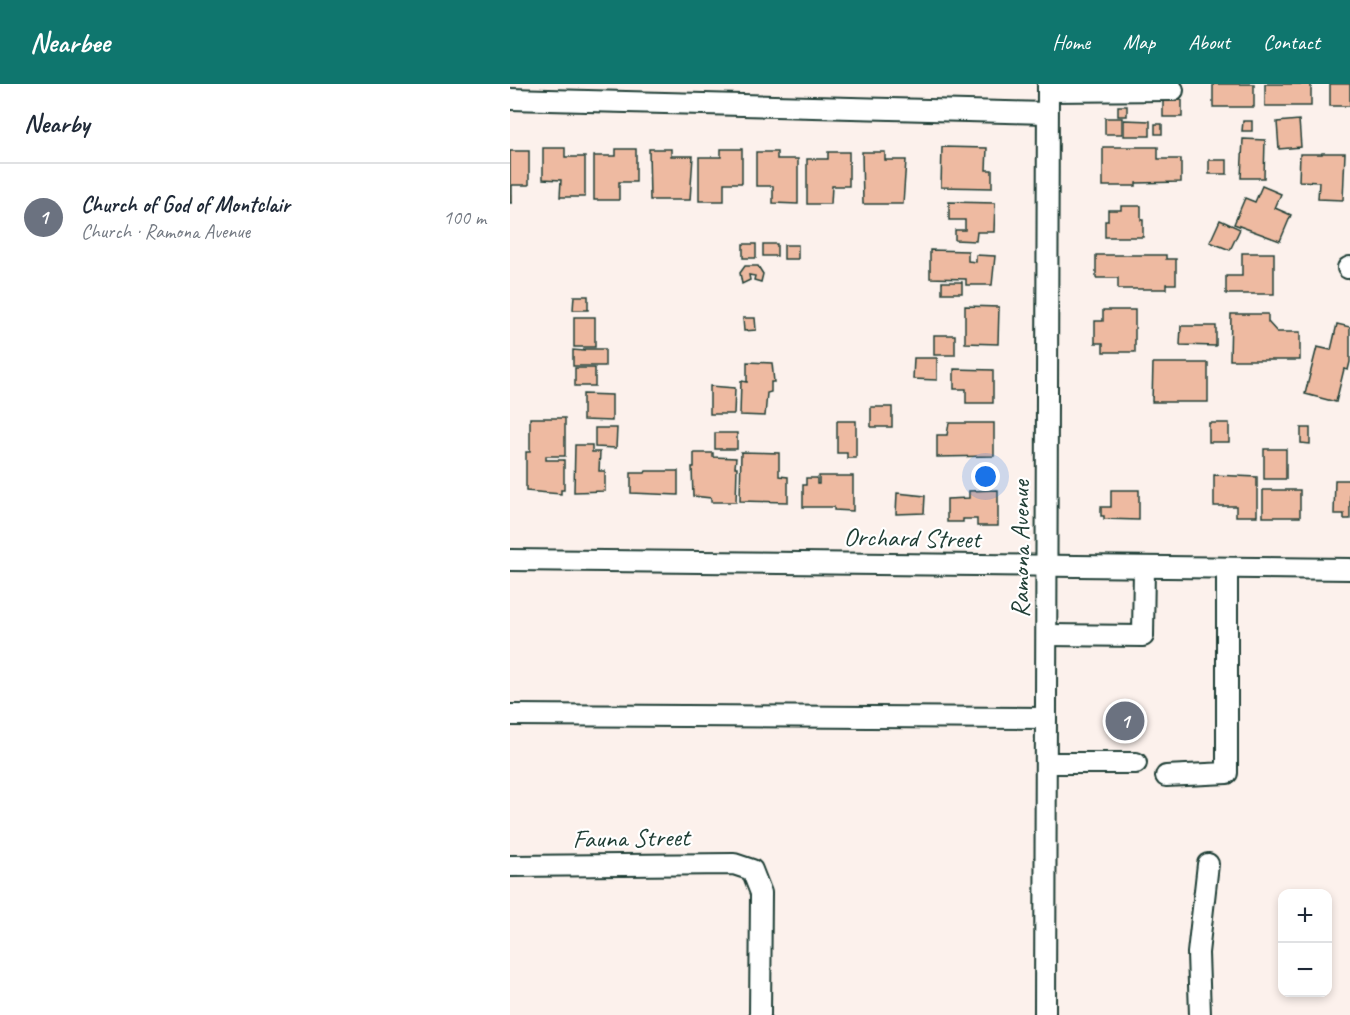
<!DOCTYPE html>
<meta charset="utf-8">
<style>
:root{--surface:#fff;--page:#f6f6f7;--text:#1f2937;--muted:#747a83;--line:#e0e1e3;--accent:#0f766e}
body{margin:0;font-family:Caveat,sans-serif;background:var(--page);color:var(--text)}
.controls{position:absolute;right:18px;bottom:18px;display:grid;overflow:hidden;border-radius:12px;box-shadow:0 3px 9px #0003}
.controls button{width:54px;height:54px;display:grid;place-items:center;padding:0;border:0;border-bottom:2px solid var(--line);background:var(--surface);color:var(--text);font:30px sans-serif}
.you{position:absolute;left:476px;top:393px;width:21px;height:21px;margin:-15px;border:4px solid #fff;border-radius:50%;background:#1a73e8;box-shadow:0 0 0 9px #1a73e833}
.badge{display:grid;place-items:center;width:39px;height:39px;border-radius:50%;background:var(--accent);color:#fff;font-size:20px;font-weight:700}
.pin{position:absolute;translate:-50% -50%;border:3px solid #fff;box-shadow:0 2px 6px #0006}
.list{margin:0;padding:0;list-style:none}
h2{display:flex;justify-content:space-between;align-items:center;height:78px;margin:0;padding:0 24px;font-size:26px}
h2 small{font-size:20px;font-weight:400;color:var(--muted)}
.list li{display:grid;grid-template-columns:39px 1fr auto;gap:18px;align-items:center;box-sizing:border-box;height:108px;padding:0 24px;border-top:2px solid var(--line)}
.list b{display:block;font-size:22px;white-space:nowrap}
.list p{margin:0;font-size:20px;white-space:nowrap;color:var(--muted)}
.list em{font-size:20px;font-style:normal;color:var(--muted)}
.map{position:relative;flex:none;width:840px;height:931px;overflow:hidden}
header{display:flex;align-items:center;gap:36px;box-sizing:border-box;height:84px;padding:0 30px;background:var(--accent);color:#fff}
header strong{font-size:28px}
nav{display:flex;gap:33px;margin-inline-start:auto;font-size:21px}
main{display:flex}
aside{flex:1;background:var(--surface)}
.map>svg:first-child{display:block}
.building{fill:#eebaa1;stroke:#1f3d34;stroke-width:1.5}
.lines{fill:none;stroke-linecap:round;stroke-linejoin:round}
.minor-casing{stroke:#1f3d34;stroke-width:24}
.minor{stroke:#fff;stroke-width:20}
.labels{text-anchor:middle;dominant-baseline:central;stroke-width:4.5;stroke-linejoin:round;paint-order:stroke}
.street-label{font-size:26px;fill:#1f3d34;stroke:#fff}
</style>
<header>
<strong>Nearbee</strong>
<nav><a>Home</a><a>Map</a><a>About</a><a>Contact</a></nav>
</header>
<main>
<aside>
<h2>Nearby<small></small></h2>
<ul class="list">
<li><span class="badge" style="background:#6b7280">1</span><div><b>Church of God of Montclair</b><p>Church · Ramona Avenue</p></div><em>100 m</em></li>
</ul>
</aside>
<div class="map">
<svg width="840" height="931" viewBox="0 0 840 931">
<rect width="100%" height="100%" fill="#fcf1ec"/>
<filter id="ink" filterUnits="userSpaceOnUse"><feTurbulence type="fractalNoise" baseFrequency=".0167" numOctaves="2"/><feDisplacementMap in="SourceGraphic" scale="12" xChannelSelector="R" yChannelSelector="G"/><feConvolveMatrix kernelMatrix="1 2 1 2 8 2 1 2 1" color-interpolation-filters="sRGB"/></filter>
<g filter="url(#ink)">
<g class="building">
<rect x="703" y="0" width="41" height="23"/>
<rect x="755" y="0" width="46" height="22"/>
<rect x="820" y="0" width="20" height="22"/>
<rect x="653" y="16" width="19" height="17"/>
<rect x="608" y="22" width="9" height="10"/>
<rect x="595" y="34" width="17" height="16"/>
<polygon points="614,36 640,37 640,52 614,52"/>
<polygon points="789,36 791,63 769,65 767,38"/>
<polygon points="733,37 742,37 742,47 732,47"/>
<rect x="645" y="40" width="7" height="10"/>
<polygon points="733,55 755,56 754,94 731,94"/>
<polygon points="432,63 477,64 476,86 482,86 482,104 431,103"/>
<polygon points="593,63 648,63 648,75 671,75 671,98 626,99 626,102 593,102"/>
<polygon points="33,64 55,64 55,73 75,73 75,113 50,113 51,96 33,95"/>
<polygon points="106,65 126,65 126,98 109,98 109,116 84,116 84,72 106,72"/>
<polygon points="139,65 161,65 161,72 183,72 180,116 140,116"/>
<polygon points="211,65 232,65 232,99 214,99 214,117 189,117 189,73 211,73"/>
<polygon points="0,67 19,67 19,101 2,101 2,119 0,119"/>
<polygon points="246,68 267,68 267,75 288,75 288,120 263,119 263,102 246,102"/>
<polygon points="318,68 339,68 339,102 322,102 321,120 297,120 297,75 318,75"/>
<polygon points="352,68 375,68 375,76 396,76 393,120 353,120"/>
<polygon points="812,69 835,69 833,116 808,115 809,98 789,97 790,70 812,70"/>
<rect x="699" y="76" width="18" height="14"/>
<polygon points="752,102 771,110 765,124 781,131 770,157 724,140 735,114 745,118"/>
<polygon points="439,118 485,119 484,148 467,148 466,157 445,156 445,146 455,146 455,136 439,136"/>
<polygon points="611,122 631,122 631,136 633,136 633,153 595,153 595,137 598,137 598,126 611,126"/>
<polygon points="710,136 730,145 720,166 700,158"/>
<rect x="233" y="160" width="13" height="14"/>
<rect x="253" y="160" width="14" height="12"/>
<rect x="274" y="161" width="14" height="14"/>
<polygon points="420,166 458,167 458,177 466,178 466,171 485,172 482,201 456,201 456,195 420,194"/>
<polygon points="732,169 764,169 764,210 716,210 716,192 732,192"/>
<polygon points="586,171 656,171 656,175 666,175 666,200 656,200 656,205 608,205 608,194 586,194"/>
<polygon points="235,182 248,182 253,190 251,198 244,196 245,192 239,191 240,196 232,200 230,189"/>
<rect x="432" y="198" width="20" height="11"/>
<polygon points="64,212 78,212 78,226 63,226"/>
<polygon points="455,222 489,223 488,260 455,259"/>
<polygon points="593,226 625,226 625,268 593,268 593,259 585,259 585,237 593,237"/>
<polygon points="721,230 758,230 758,238 767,248 790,248 790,276 720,276"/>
<rect x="64" y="233" width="21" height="30"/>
<polygon points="233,234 245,234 246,246 234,247"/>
<polygon points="827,240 840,243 840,278 838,286 834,285 826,318 795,310 807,263 821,266"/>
<polygon points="671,242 706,242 706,262 670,261"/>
<rect x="424" y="251" width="21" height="20"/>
<polygon points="74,265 95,265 95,282 63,282 63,266 74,267"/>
<polygon points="404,274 427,274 427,296 403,295"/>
<polygon points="237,278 262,279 264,298 261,298 261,308 257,309 255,332 230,331 231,297 237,298"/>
<polygon points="643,279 698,279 698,318 642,318"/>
<rect x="65" y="284" width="20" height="18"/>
<polygon points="444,285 483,286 483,319 456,319 456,305 444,305"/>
<polygon points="200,302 225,304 224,330 200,330"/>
<polygon points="73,310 102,311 102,337 73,336"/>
<rect x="361" y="323" width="21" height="20"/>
<polygon points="20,334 55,334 55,372 36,372 36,376 54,376 54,406 51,406 51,410 16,407 16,368 20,368"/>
<polygon points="327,337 346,337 346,374 337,374 337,369 327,369"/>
<polygon points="439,339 484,339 484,372 427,373 427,351 437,351"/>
<rect x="699" y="339" width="20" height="19"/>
<polygon points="85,344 107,344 106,364 85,363"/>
<polygon points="791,344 800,344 800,360 791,359"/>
<rect x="205" y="349" width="22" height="16"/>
<polygon points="65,361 82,361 82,368 90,368 89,387 95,387 95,407 64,408"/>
<rect x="754" y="365" width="22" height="30"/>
<polygon points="231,368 269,369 269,392 278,393 278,418 230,417"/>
<polygon points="184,369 203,369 203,373 226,374 225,383 227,383 226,418 201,418 201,414 183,412 182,383 184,383"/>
<polygon points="136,387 168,387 168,411 121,409 121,389 135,389"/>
<polygon points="704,391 747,393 747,432 726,432 726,422 704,422"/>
<polygon points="309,392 343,392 343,427 324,426 324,423 293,423 293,401 296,401 296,394 307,394 307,400 309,400"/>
<polygon points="825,396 840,396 840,435 834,435 834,430 824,430"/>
<polygon points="488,406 488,442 467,442 467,435 453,435 453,438 437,438 437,415 459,414 459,407"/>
<polygon points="601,406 629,406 629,436 594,435 594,432 591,432 591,423 601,423"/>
<rect x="753" y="406" width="37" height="27"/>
<polygon points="387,409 415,412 414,429 386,430"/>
</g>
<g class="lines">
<defs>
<g id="minor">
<polyline points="538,7 663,6"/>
<polyline points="0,15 537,29"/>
<polyline points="838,184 840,183"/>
<polyline points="0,476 840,485"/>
<polyline points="537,551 633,552 634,483"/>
<polyline points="0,631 536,634"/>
<polyline points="536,679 626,679"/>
<polyline points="656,692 717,689 717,484"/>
<polyline points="0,782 224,780 242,786 251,809 250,931"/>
<polyline points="535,931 538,0"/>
<polyline points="690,931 688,869 698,780"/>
</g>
</defs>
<use href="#minor" class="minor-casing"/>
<use href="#minor" class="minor"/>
</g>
</g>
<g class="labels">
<g class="street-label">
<text transform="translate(402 454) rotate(1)">Orchard Street</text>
<text transform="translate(510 465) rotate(-90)">Ramona Avenue</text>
<text transform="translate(121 754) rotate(-1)">Fauna Street</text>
</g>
</g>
</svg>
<div class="controls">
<button>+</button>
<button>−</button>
</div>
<div class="you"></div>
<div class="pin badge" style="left:615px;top:637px;background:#6b7280">1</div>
</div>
</main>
